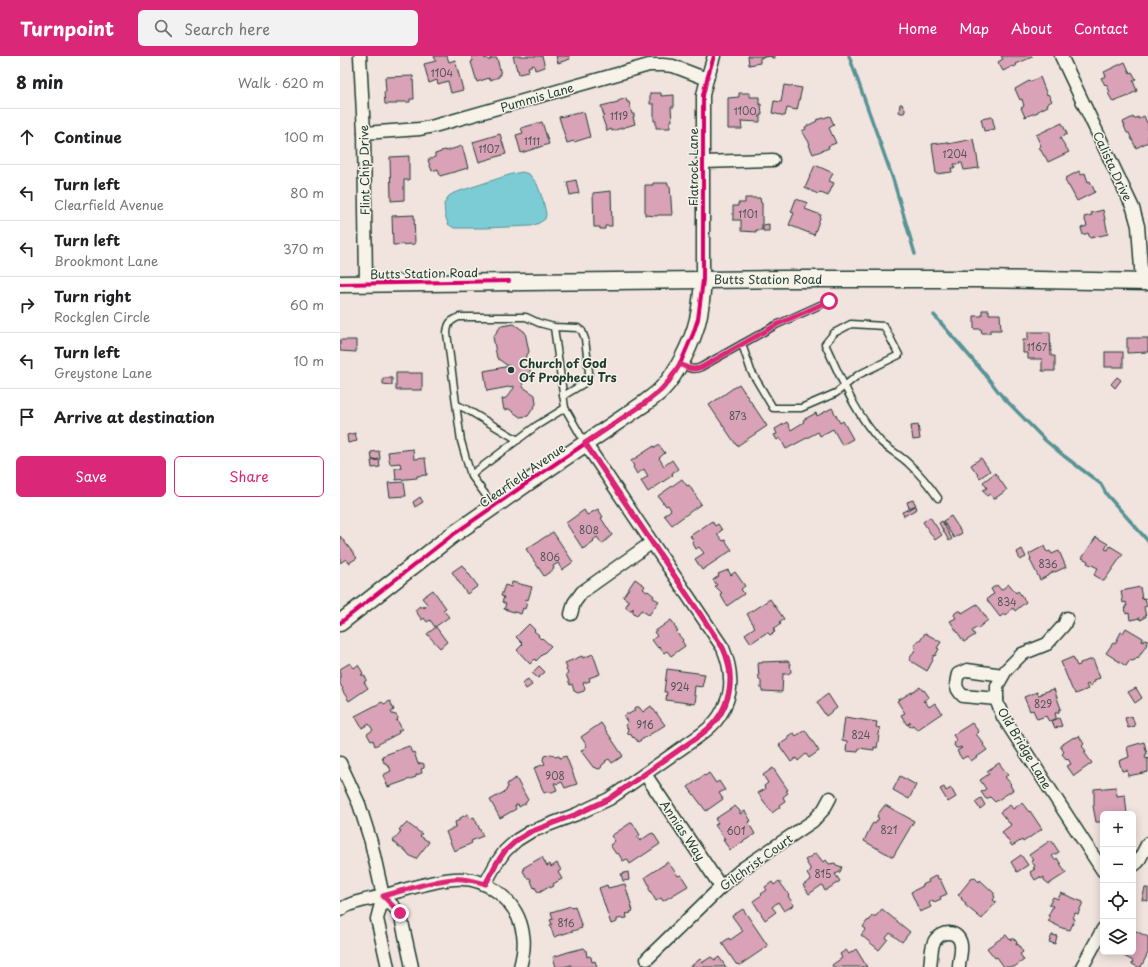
<!DOCTYPE html>
<meta charset="utf-8">
<style>
:root{--surface:#fff;--page:#f2f2f2;--text:#202124;--muted:#757577;--line:#e0e0e0;--accent:#db2777}
body{margin:0;font-family:"Playpen Sans",sans-serif;background:var(--page);color:var(--text)}
.controls{position:absolute;right:12px;bottom:12px;display:grid;overflow:hidden;border-radius:6px;box-shadow:0 2px 10px #0003}
.controls button{width:36px;height:36px;display:grid;place-items:center;padding:0;border:0;border-bottom:1px solid var(--line);background:var(--surface);color:var(--text);font:20px sans-serif}
.stop{position:absolute;width:12px;height:12px;margin:-9px;border:3px solid #db2777;border-radius:50%;background:#fff}
.stop.end{background:#db2777;border-color:#fff;box-shadow:0 1px 4px #0008}
.list{margin:0;padding:0;list-style:none}
h2{display:flex;justify-content:space-between;align-items:center;height:52px;margin:0;padding:0 16px;font-size:17px}
h2 small{font-size:13px;font-weight:400;color:var(--muted)}
.list li{display:grid;grid-template-columns:26px 1fr auto;gap:12px;align-items:center;box-sizing:border-box;height:56px;padding:0 16px;border-top:1px solid var(--line)}
.list b{display:block;font-size:15px;white-space:nowrap}
.list p{margin:0;font-size:13px;white-space:nowrap;color:var(--muted)}
.list em{font-size:13px;font-style:normal;color:var(--muted)}
.actions{display:flex;gap:8px;padding:12px 16px}
.actions a{flex:1;padding:9px 0;border:1px solid var(--accent);border-radius:6px;text-align:center;font-size:14px;color:var(--accent)}
.actions .main{background:var(--accent);color:#fff}
.icon{flex:none;width:22px;height:22px;fill:none;stroke:currentColor;stroke-width:2;stroke-linecap:round;stroke-linejoin:round}
.map{position:relative;flex:none;width:808px;height:911px;overflow:hidden}
header{display:flex;align-items:center;gap:24px;box-sizing:border-box;height:56px;padding:0 20px;background:var(--accent);color:#fff}
header strong{font-size:19px}
nav{display:flex;gap:22px;margin-inline-start:auto;font-size:14px}
.search{width:280px;height:36px;background:var(--page);display:flex;align-items:center;gap:10px;box-sizing:border-box;padding:0 14px;border-radius:6px;color:var(--muted);font-size:15px}
main{display:flex}
aside{flex:1;background:var(--surface)}
.map>svg:first-child{display:block}
.water{fill:#7cccd6;stroke:#579395}
.lines{fill:none;stroke-linecap:round;stroke-linejoin:round}
.stream{stroke:#579395;stroke-width:3.5}
.building{fill:#daa2b6;stroke:#1f3d34}
.lane-casing{stroke:#1f3d34;stroke-width:9}
.street-casing{stroke:#1f3d34;stroke-width:15}
.secondary-casing{stroke:#1f3d34;stroke-width:19}
.lane{stroke:#f7f3e8;stroke-width:6}
.street{stroke:#f7f3e8;stroke-width:12}
.secondary{stroke:#f7f3e8;stroke-width:16}
.cycleway-casing{stroke:#f7f3e8;stroke-width:6}
.cycleway{stroke:#d6006c;stroke-width:4}
.route{stroke:#db2777;stroke-width:5}
.poi-dot{fill:#1f3d34;stroke:#f7f3e8;stroke-width:1.5}
.labels{text-anchor:middle;dominant-baseline:central;stroke-width:3;stroke-linejoin:round;paint-order:stroke}
.number-label{font-size:10px;fill:#4e5654}
.street-label{font-size:12px;fill:#1f3d34;stroke:#f7f3e8}
.poi-label{font-size:12px;font-weight:bold;fill:#1f3d34;stroke:#f7f3e8;text-anchor:start}
</style>
<header>
<strong>Turnpoint</strong>
<div class="search"><svg class="icon" aria-label="search" viewBox="0 0 24 24"><circle cx="10" cy="10" r="6"/><path d="M15 15l6 6"/></svg>Search here</div>
<nav><a>Home</a><a>Map</a><a>About</a><a>Contact</a></nav>
</header>
<main>
<aside>
<h2>8 min<small>Walk · 620 m</small></h2>
<ul class="list">
<li><svg class="icon" aria-label="ahead" viewBox="0 0 24 24"><path d="M12 20V5M6 11l6-6 6 6"/></svg><div><b>Continue</b></div><em>100 m</em></li>
<li><svg class="icon" aria-label="left" viewBox="0 0 24 24"><path d="M17 20v-9H6M10 6l-5 5 5 5"/></svg><div><b>Turn left</b><p>Clearfield Avenue</p></div><em>80 m</em></li>
<li><svg class="icon" aria-label="left" viewBox="0 0 24 24"><path d="M17 20v-9H6M10 6l-5 5 5 5"/></svg><div><b>Turn left</b><p>Brookmont Lane</p></div><em>370 m</em></li>
<li><svg class="icon" aria-label="right" viewBox="0 0 24 24"><path d="M7 20v-9h11M14 6l5 5-5 5"/></svg><div><b>Turn right</b><p>Rockglen Circle</p></div><em>60 m</em></li>
<li><svg class="icon" aria-label="left" viewBox="0 0 24 24"><path d="M17 20v-9H6M10 6l-5 5 5 5"/></svg><div><b>Turn left</b><p>Greystone Lane</p></div><em>10 m</em></li>
<li><svg class="icon" aria-label="arrive" viewBox="0 0 24 24"><path d="M6 21V4h12l-3 4 3 4H6"/></svg><div><b>Arrive at destination</b></div></li>
</ul>
<div class="actions"><a class="main">Save</a><a>Share</a></div>
</aside>
<div class="map">
<svg width="808" height="911" viewBox="0 0 808 911">
<rect width="100%" height="100%" fill="#f1e3de"/>
<filter id="ink" filterUnits="userSpaceOnUse"><feTurbulence type="fractalNoise" baseFrequency=".025" numOctaves="2"/><feDisplacementMap in="SourceGraphic" scale="8" xChannelSelector="R" yChannelSelector="G"/><feConvolveMatrix kernelMatrix="1 2 1 2 8 2 1 2 1" color-interpolation-filters="sRGB"/></filter>
<g filter="url(#ink)">
<polygon class="water" points="182,116 189,118 197,128 203,144 206,158 205,163 199,167 191,170 144,172 114,172 108,168 105,159 104,148 109,140 114,137 172,118"/>
<g class="lines">
<g class="stream">
<polyline points="509,0 553,123 575,198"/>
<polyline points="594,259 644,317 661,339 706,385 724,400 761,428 767,439 808,485"/>
</g>
</g>
<g class="building">
<polygon points="94,0 107,0 109,6 115,4 123,34 111,37 108,25 98,28 97,24 89,27 84,8 96,5"/>
<polygon points="132,0 144,0 145,3 147,2 148,4 151,4 150,2 157,2 161,19 159,19 159,21 150,24 149,22 137,26 131,6 133,5"/>
<polygon points="173,0 202,0 205,11 195,14 194,9 188,11 189,14 188,14 188,16 179,18 178,14 177,14"/>
<polygon points="216,0 229,0 230,3 218,7"/>
<polygon points="408,0 435,0 435,2 432,2 431,0 420,2 420,7 409,9"/>
<polygon points="661,0 692,0 692,1 676,8 677,9 674,11 673,10 663,15 658,6 663,3"/>
<polygon points="785,6 790,17 792,16 796,23 793,25 797,35 789,39 789,40 773,46 768,37 770,36 766,28 765,29 761,22 766,20 764,16"/>
<polygon points="73,20 74,43 70,43 70,46 57,46 57,48 45,48 44,36 46,36 45,21"/>
<polygon points="700,21 707,39 708,38 712,45 707,48 708,50 698,55 698,56 685,61 681,52 684,50 682,43 680,44 675,33 689,25 690,26"/>
<polygon points="444,29 462,32 457,54 447,52 445,60 432,57 434,45 441,46"/>
<polygon points="310,37 321,37 321,40 334,39 334,51 331,51 332,65 330,65 330,72 316,72 316,65 314,65 314,48 310,48"/>
<polygon points="399,37 410,37 410,41 419,41 419,48 421,48 422,59 420,59 420,66 401,65 402,73 388,73 388,42 399,41"/>
<polygon points="286,42 287,46 289,46 292,58 294,58 294,61 293,61 295,68 272,75 271,73 267,75 262,61 264,60 261,50 278,46 278,45"/>
<polygon points="560,48 562,48 563,51 565,52 565,55 564,57 561,57 559,56"/>
<polygon points="244,56 250,81 234,86 234,85 227,87 219,61"/>
<polygon points="490,60 494,69 489,72 496,87 488,90 489,92 473,98 469,89 470,88 462,75 466,73 465,71 477,65 476,64"/>
<polygon points="804,60 807,67 808,67 808,86 796,92 789,77 787,77 784,70 785,70 783,66 793,61 794,63 798,61 798,63"/>
<polygon points="652,61 655,73 644,75 641,63"/>
<polygon points="202,66 209,88 181,97 176,79 183,77 181,72"/>
<polygon points="722,67 727,78 720,82 729,96 708,106 705,100 704,100 699,91 701,90 696,79"/>
<polygon points="160,78 166,98 139,106 133,86"/>
<polygon points="633,83 634,88 635,88 639,112 624,114 622,107 619,107 620,108 614,108 615,112 611,112 612,116 596,118 592,88 607,86 608,88"/>
<polygon points="122,90 128,112 100,120 98,113 92,115 88,104 95,101 95,98 101,96 101,95 106,94 106,95"/>
<polygon points="69,100 69,124 64,124 64,144 51,145 50,101"/>
<polygon points="475,109 493,117 489,125 494,127 488,140 481,137 480,138 479,137 478,138 465,132"/>
<polygon points="739,115 741,119 745,117 748,126 750,125 755,136 737,145 729,130 728,130 725,124 726,123 726,122"/>
<polygon points="236,124 239,137 230,139 227,126"/>
<polygon points="313,127 328,127 328,130 330,130 332,159 318,159 317,160 305,159 305,129 313,129"/>
<polygon points="271,135 272,170 265,170 265,173 260,173 260,171 254,171 253,137"/>
<polygon points="405,142 420,142 421,147 422,147 422,174 416,174 416,176 401,175 401,164 393,164 393,150 398,150 398,147 405,147"/>
<polygon points="456,143 468,147 465,153 481,159 474,179 449,169 454,157 451,156"/>
<polygon points="763,154 768,178 750,182 748,177 743,179 741,172 747,170 744,161 752,159 751,157"/>
<polygon points="74,159 75,188 53,189 52,160"/>
<polygon points="429,168 429,175 423,175 423,169"/>
<polygon points="642,254 649,254 649,258 660,258 661,274 650,274 650,277 642,277 641,273 634,273 634,260 642,260"/>
<polygon points="174,268 185,276 189,296 181,308 179,308 180,312 189,310 192,323 182,325 183,331 195,339 196,348 188,360 180,361 169,353 164,354 162,343 166,342 174,332 174,330 147,335 144,315 170,310 168,310 157,302 153,281 161,270"/>
<polygon points="688,276 710,276 711,300 715,300 715,315 702,315 702,303 688,303 688,297 683,297 683,284 688,284"/>
<polygon points="787,282 808,282 808,296 787,297"/>
<polygon points="0,284 16,284 16,296 0,295"/>
<rect x="765" y="296" width="18" height="15"/>
<rect x="56" y="317" width="26" height="17"/>
<polygon points="777,321 781,324 775,332 771,328"/>
<polygon points="43,322 52,322 52,329 43,328"/>
<polygon points="399,328 427,370 397,390 369,349"/>
<polygon points="492,352 500,367 503,365 513,383 502,389 493,373 480,380 478,376 446,393 440,382 437,384 434,379 437,378 435,373 447,366 451,374 464,366 463,364 476,357 477,360"/>
<polygon points="578,369 580,383 573,384 571,370"/>
<polygon points="15,377 17,385 8,387 7,379"/>
<polygon points="319,389 325,397 319,402 324,410 332,404 338,413 332,417 333,419 308,436 301,425 308,420 305,415 304,413 297,418 293,411 294,410 291,405 314,390 315,392"/>
<polygon points="73,393 74,403 85,402 87,419 77,420 77,422 56,424 55,412 61,412 60,407 50,408 48,396"/>
<polygon points="39,395 40,403 32,404 31,396"/>
<polygon points="641,402 650,415 640,422 631,409"/>
<polygon points="39,404 40,411 32,412 31,405"/>
<polygon points="655,417 667,434 654,443 650,438 647,440 643,434 647,432 643,426"/>
<polygon points="342,423 347,430 349,429 361,448 332,469 324,459 331,454 328,449 326,450 324,447 323,447 318,440"/>
<polygon points="64,426 66,440 50,441 48,427"/>
<polygon points="80,441 83,446 75,451 73,446"/>
<polygon points="573,444 576,449 569,452 567,446"/>
<polygon points="576,450 577,453 564,460 562,456"/>
<polygon points="258,453 263,461 261,462 272,479 262,488 257,481 253,484 254,485 243,493 226,467 244,454 247,459"/>
<polygon points="611,460 622,477 614,482 603,465"/>
<polygon points="590,461 602,479 595,484 583,466"/>
<polygon points="372,465 375,470 378,468 382,474 377,478 383,485 385,484 392,494 362,514 355,503 364,497 359,491 356,493 352,486 354,485 350,480"/>
<polygon points="602,465 612,483 609,485 599,467"/>
<polygon points="213,476 233,506 222,514 218,507 213,510 214,513 204,520 186,493"/>
<polygon points="0,480 17,502 9,507 6,503 0,507"/>
<polygon points="756,481 768,488 765,493 768,494 770,490 783,498 764,525 754,519 758,512 747,507 748,505 742,502"/>
<polygon points="704,490 706,495 707,495 708,496 710,495 712,498 719,495 726,511 715,516 715,515 711,517 711,518 700,524 690,504 691,503 689,498"/>
<polygon points="682,493 686,501 680,504 677,496"/>
<polygon points="122,509 138,530 127,538 112,516"/>
<polygon points="388,514 391,519 395,516 405,530 401,533 404,538 387,550 380,538 382,537 375,530 377,529 373,524 379,520 378,518"/>
<polygon points="295,523 305,530 303,533 307,536 308,535 314,540 313,542 319,545 309,559 301,554 298,558 296,559 293,556 293,552 292,554 289,554 286,552 286,550 289,545 283,541"/>
<polygon points="172,526 192,531 188,544 186,543 185,547 187,547 185,553 183,552 181,558 164,553 166,548 162,546 164,541 161,540 165,529 171,531"/>
<polygon points="669,528 676,537 678,535 686,546 675,555 673,552 665,559 664,558 660,561 647,544 649,541 654,538 651,533 657,529 661,534"/>
<polygon points="800,531 802,543 805,542 807,550 804,551 806,561 803,561 803,563 800,564 800,562 790,564 789,557 786,558 785,550 787,550 786,546 783,547 781,535"/>
<polygon points="93,534 106,552 103,554 109,561 95,571 90,564 87,566 84,562 82,564 75,554 80,550 81,552 83,550 84,552 88,549 82,542"/>
<polygon points="430,543 444,563 439,566 441,568 433,573 435,576 430,579 428,577 426,577 411,587 405,578 415,571 407,558"/>
<polygon points="637,548 648,564 637,573 636,572 632,575 635,579 624,586 610,565 616,562 614,559 615,557 618,555 621,555 622,557"/>
<polygon points="331,564 335,569 334,570 338,575 336,576 343,584 342,585 345,590 331,600 327,595 324,597 319,591 318,592 312,584 317,580 314,576"/>
<polygon points="189,568 195,574 194,575 199,579 198,580 201,583 202,582 211,590 196,605 195,603 190,608 177,594 183,588 176,581"/>
<polygon points="96,571 107,586 100,592 87,578"/>
<polygon points="786,572 803,582 802,585 803,586 805,583 808,584 806,588 807,588 798,602 797,601 795,604 792,605 790,604 786,610 766,597 773,587 775,588 781,576 783,577"/>
<polygon points="585,577 601,586 597,592 599,593 595,600 594,599 592,603 593,604 587,615 569,604 576,592 574,591 578,584 580,585"/>
<polygon points="253,598 260,618 249,622 250,625 243,627 245,633 244,635 238,637 234,635 232,628 230,629 226,618 228,617 226,614 227,612 225,607 242,600 243,602"/>
<polygon points="733,601 737,610 740,609 740,607 753,603 760,622 754,624 755,626 752,627 752,629 749,630 748,628 746,629 748,633 736,638 732,633 721,606"/>
<polygon points="448,605 450,608 451,616 448,618 443,618 442,636 422,635 422,633 421,633 421,624 419,624 418,607 422,607 422,606"/>
<polygon points="10,607 14,612 18,609 23,617 21,619 24,619 26,622 26,625 24,626 28,632 9,645 2,634 3,633 0,628 0,613"/>
<polygon points="199,610 205,616 198,622 192,617"/>
<polygon points="327,613 365,618 362,631 355,630 354,640 356,640 355,648 326,644 327,636 324,636"/>
<polygon points="188,623 192,629 186,633 182,627"/>
<polygon points="580,631 583,635 584,634 589,641 583,645 584,646 585,645 589,651 595,647 602,657 577,674 573,669 570,671 568,668 571,666 567,669 561,659 565,657 557,645"/>
<polygon points="796,632 802,642 795,647 788,636"/>
<polygon points="714,633 721,653 719,654 719,656 715,657 716,661 716,663 709,665 708,664 706,660 697,663 693,654 690,655 684,641 697,636 698,639 702,638 701,637"/>
<polygon points="488,638 497,652 486,660 477,646"/>
<polygon points="50,645 54,654 51,656 52,658 56,659 58,662 57,665 57,664 62,673 58,675 59,677 35,690 33,684 31,685 27,678 33,674 29,668 22,672 15,660 42,646 44,648"/>
<polygon points="311,650 325,669 298,686 294,681 293,682 290,677 289,678 287,676 288,673 285,669 288,667 284,661 285,659 286,658 289,658 294,655 295,652 296,651 299,651 303,656"/>
<polygon points="792,660 795,670 788,672 785,662"/>
<polygon points="505,661 537,666 536,671 540,672 537,692 534,691 534,694 519,692 518,696 506,695 507,685 502,684"/>
<polygon points="719,662 722,670 715,672 712,665"/>
<polygon points="261,667 283,700 272,707 269,703 265,705 266,706 262,709 261,712 259,713 253,711 241,695 247,690 241,681"/>
<polygon points="632,667 639,676 636,678 644,688 643,689 647,694 631,705 627,700 622,703 617,695 622,692 621,691 619,692 616,692 614,689 615,686 617,685 613,679"/>
<polygon points="465,674 479,695 469,702 466,698 458,705 456,702 451,706 439,689 448,683 448,680 451,678 454,677 456,680"/>
<polygon points="739,680 744,688 742,690 746,695 744,696 752,707 734,720 727,710 731,708 728,703 727,704 722,698 724,696 720,690 734,681 735,682"/>
<polygon points="804,686 807,698 805,699 806,703 808,702 808,716 788,720 787,714 782,715 779,705 789,701 787,691"/>
<polygon points="69,690 72,697 74,696 78,708 82,707 84,708 84,712 81,713 82,717 76,719 76,721 48,731 43,719 51,715 49,710 48,711 46,707 44,707 42,700"/>
<polygon points="211,698 214,699 215,701 219,700 220,702 226,700 237,728 225,732 222,726 217,728 216,727 214,727 217,734 209,737 209,735 204,737 194,712 205,708 203,704 204,700"/>
<polygon points="659,707 668,719 665,721 671,728 670,729 673,734 655,746 650,741 646,743 641,736 646,733 640,724 649,718 647,715"/>
<polygon points="433,712 448,734 446,735 448,737 443,741 445,745 439,749 440,751 432,757 418,737 425,733 424,730 428,727 423,719"/>
<polygon points="369,717 376,727 379,725 385,734 379,737 383,743 366,755 348,731 364,719 365,720"/>
<polygon points="560,720 576,729 569,743 553,734"/>
<polygon points="176,722 188,744 186,746 186,747 179,751 178,748 175,750 176,753 160,762 150,744 166,735 167,732 168,731 167,729 168,727"/>
<polygon points="604,731 606,735 611,732 616,741 608,746 600,733"/>
<polygon points="776,731 777,740 785,739 787,758 763,758 763,766 756,766 753,750 754,750 754,733"/>
<polygon points="641,742 645,749 640,753 635,746"/>
<polygon points="682,747 689,756 690,755 702,773 683,786 682,784 672,790 662,776 671,769 670,767 669,767 660,756 670,749 673,753"/>
<polygon points="545,749 574,765 553,801 524,785 531,770 533,767 535,768 539,762 537,761 538,758"/>
<polygon points="395,750 400,755 400,758 405,755 411,765 408,766 415,778 390,794 383,784 385,783 375,769 378,767 375,763"/>
<polygon points="128,758 130,763 134,761 143,780 131,785 132,787 128,789 114,795 106,776 115,771 115,770 116,770 115,766 120,764 120,762"/>
<polygon points="292,766 300,779 297,781 300,785 310,778 313,777 320,788 290,808 287,803 283,805 278,797 276,798 270,789 275,785 271,780"/>
<polygon points="67,767 82,778 80,780 89,786 76,803 69,799 67,796 58,790 58,789 53,785 61,775 59,774 62,770 63,771"/>
<polygon points="711,784 719,796 712,800 715,804 717,802 726,817 709,828 704,824 704,821 701,823 700,821 695,824 690,816 695,813 693,812 695,810 691,805 693,804 689,799"/>
<polygon points="476,797 483,806 486,804 489,808 495,807 496,809 502,811 500,816 495,818 500,825 485,835 482,829 469,838 463,829 471,824 467,818 471,814 465,804"/>
<polygon points="681,799 688,809 677,816 671,806"/>
<polygon points="202,801 207,810 210,808 211,811 217,807 221,814 218,816 222,823 213,828 214,830 210,832 209,830 199,836 197,835 195,831 194,832 190,822 187,822 183,815 184,814 183,812"/>
<polygon points="328,806 338,820 341,819 348,830 323,845 321,842 316,845 309,833 309,829 305,821"/>
<polygon points="288,816 289,824 283,825 281,818"/>
<polygon points="597,819 598,823 600,823 607,838 600,841 601,843 594,846 593,844 589,847 591,851 580,856 571,836 583,830 582,829 589,826 588,824"/>
<polygon points="635,822 639,826 640,824 654,837 654,840 655,841 653,844 656,846 642,863 625,849 626,847 621,843 622,842 618,839 631,823"/>
<polygon points="439,825 449,839 448,840 454,849 444,855 438,846 432,851 436,856 425,864 413,845 422,839 421,838 427,834 425,831 432,826 434,829"/>
<polygon points="285,828 293,855 290,856 291,857 287,858 286,857 287,862 277,863 277,866 271,868 259,832 267,829 268,832"/>
<polygon points="805,832 808,832 808,845 802,844"/>
<polygon points="721,837 743,846 738,858 735,857 733,862 735,863 730,874 722,872 708,865 710,861 708,860 713,850 709,849 713,841 718,843"/>
<polygon points="231,850 232,851 235,850 242,872 214,881 210,869 212,868 210,864 213,863 211,856"/>
<polygon points="403,853 428,890 400,909 396,908 382,887 389,882 390,884 403,875 392,860"/>
<polygon points="542,853 570,876 562,886 550,877 546,882 548,883 539,894 521,879 526,873 523,871 527,865 530,864 532,860 536,860"/>
<polygon points="793,875 795,876 796,875 808,881 808,897 801,911 798,911 792,908 793,905 782,899 783,896 793,896"/>
<polygon points="666,879 670,884 671,883 674,883 677,886 676,889 678,888 683,896 680,898 684,904 674,911 666,911 665,910 664,911 657,901 655,902 647,892"/>
<polygon points="712,879 717,880 715,888 709,886"/>
<polygon points="244,892 246,894 247,901 249,900 251,901 252,906 255,905 257,911 230,911 231,910 231,909 223,911 216,911 213,901 228,896"/>
<polygon points="516,893 527,911 493,911 492,909 502,902 500,898 506,894 509,898"/>
<polygon points="371,901 375,904 379,901 386,911 350,911 360,903 363,906"/>
</g>
<g class="lines">
<defs>
<g id="lane">
<polyline points="214,271 225,352 245,387"/>
<path d="M402,288L411,315L433,352H461L496,337L518,319L559,299L544,270L511,268L494,277L485,288C501,322 515,358 541,386C549,394 560,399 568,407C580,418 589,429 598,442"/>
<path d="M341,308C348,312 353,315 361,311L436,269L489,245"/>
<polyline points="117,349 126,353 178,384"/>
<polyline points="131,419 196,370 225,352"/>
<path d="M153,449L131,419L127,406L121,385L118,363L107,277C108,267 110,265 119,261H186L199,267L214,271L238,272L242,275L245,283L249,316L248,323L243,328L223,340"/>
</g>
<g id="street">
<polyline points="20,0 24,77 26,227"/>
<polyline points="721,0 793,152 798,170 802,226"/>
<polyline points="24,77 80,73 94,70 309,9 323,9 333,10 367,23"/>
<polyline points="363,106 433,104"/>
<polyline points="363,224 363,39 367,23 374,0"/>
<polyline points="231,558 234,547 242,536 311,487"/>
<polyline points="727,562 724,569 707,588 682,598 666,614 657,630 657,646 663,661 763,815"/>
<path d="M657,643L623,640C615,632 615,629 618,618L627,614L663,619"/>
<polyline points="0,707 19,748 31,786 43,840 37,863 48,911"/>
<polyline points="305,718 381,831"/>
<polyline points="793,810 798,806 808,787"/>
<path d="M145,828L156,808L165,795L177,784L190,776L237,758L269,743L359,680C363,677 367,674 371,670C383,659 392,638 390,622C390,611 387,602 383,592L245,387"/>
<polyline points="43,840 60,857 72,911"/>
<path d="M0,854C14,844 30,844 46,839C68,833 91,825 114,823C147,820 178,845 183,878C185,889 183,900 180,911"/>
<polyline points="307,903 381,831 402,813 473,765 484,753 490,742"/>
<path d="M590,911C591,905 591,891 594,886C600,874 619,873 621,889C622,896 619,904 619,911"/>
<polyline points="742,911 763,873"/>
</g>
<g id="secondary">
<polyline points="0,228 450,223 635,223 808,226"/>
<path d="M0,567L111,480L190,425L305,347C310,343 316,339 321,334C337,318 353,285 358,263C361,251 362,237 363,224"/>
</g>
</defs>
<use href="#lane" class="lane-casing"/>
<use href="#street" class="street-casing"/>
<use href="#secondary" class="secondary-casing"/>
<use href="#lane" class="lane"/>
<use href="#street" class="street"/>
<use href="#secondary" class="secondary"/>
<defs>
<g id="cycleway">
<polyline points="0,228 169,225"/>
<polyline points="0,567 111,480 190,425 305,347 321,334 329,325 340,308 353,278 358,263 363,224 363,39 367,23 374,0"/>
<path d="M145,828L156,808L165,795L177,784L190,776L237,758L269,743L359,680C363,677 367,674 371,670C383,659 392,638 390,622C390,611 387,602 383,592L245,387"/>
</g>
</defs>
<use href="#cycleway" class="cycleway-casing"/>
<use href="#cycleway" class="cycleway"/>
</g>
</g>
<g class="lines" filter="url(#ink)">
<path class="route" d="M60,857L43,840C66,834 90,825 114,823C125,822 135,825 146,828L156,808L165,795L177,784L190,776L237,758L269,743L359,680C363,677 367,674 371,670C387,654 394,628 388,606C387,601 385,596 383,592L245,387L305,347L321,334L329,325L340,308C347,312 353,315 362,311L436,269L489,245"/>
</g>
<circle class="poi-dot" cx="171" cy="314" r="4"/>
<g class="labels">
<g class="number-label">
<text x="102" y="16">1104</text>
<text x="405" y="54">1100</text>
<text x="279" y="59">1119</text>
<text x="192" y="84">1111</text>
<text x="149" y="92">1107</text>
<text x="615" y="97">1204</text>
<text x="408" y="157">1101</text>
<text x="697" y="290">1167</text>
<text x="398" y="359">873</text>
<text x="249" y="473">808</text>
<text x="210" y="500">806</text>
<text x="708" y="507">836</text>
<text x="667" y="545">834</text>
<text x="340" y="630">924</text>
<text x="703" y="647">829</text>
<text x="305" y="668">916</text>
<text x="521" y="678">824</text>
<text x="215" y="719">908</text>
<text x="549" y="773">821</text>
<text x="396" y="774">601</text>
<text x="483" y="817">815</text>
<text x="226" y="866">816</text>
</g>
<g class="street-label">
<text transform="translate(197 41) rotate(-16)">Pummis Lane</text>
<text transform="translate(773 110) rotate(65)">Calista Drive</text>
<text transform="translate(353 111) rotate(-90)">Flatrock Lane</text>
<text transform="translate(24 114) rotate(-91)">Flint Chip Drive</text>
<text transform="translate(84 217) rotate(-1)">Butts Station Road</text>
<text x="428" y="223">Butts Station Road</text>
<text transform="translate(182 419) rotate(-35)">Clearfield Avenue</text>
<text transform="translate(685 692) rotate(59)">Old Bridge Lane</text>
<text transform="translate(343 774) rotate(56)">Annias Way</text>
<text transform="translate(416 806) rotate(-36)">Gilchrist Court</text>
</g>
<g class="poi-label">
<text x="179" y="307">Church of God<tspan x="179" dy="14">Of Prophecy Trs</tspan></text>
</g>
</g>
</svg>
<div class="controls">
<button>+</button>
<button>−</button>
<button><svg class="icon" aria-label="locate" viewBox="0 0 24 24"><circle cx="12" cy="12" r="6"/><path d="M12 2v4M12 18v4M2 12h4M18 12h4"/></svg></button>
<button><svg class="icon" aria-label="layers" viewBox="0 0 24 24"><path d="M12 4l9 5-9 5-9-5zM3 14l9 5 9-5"/></svg></button>
</div>
<div class="stop" style="left:489px;top:245px"></div>
<div class="stop end" style="left:60px;top:857px"></div>
</div>
</main>
